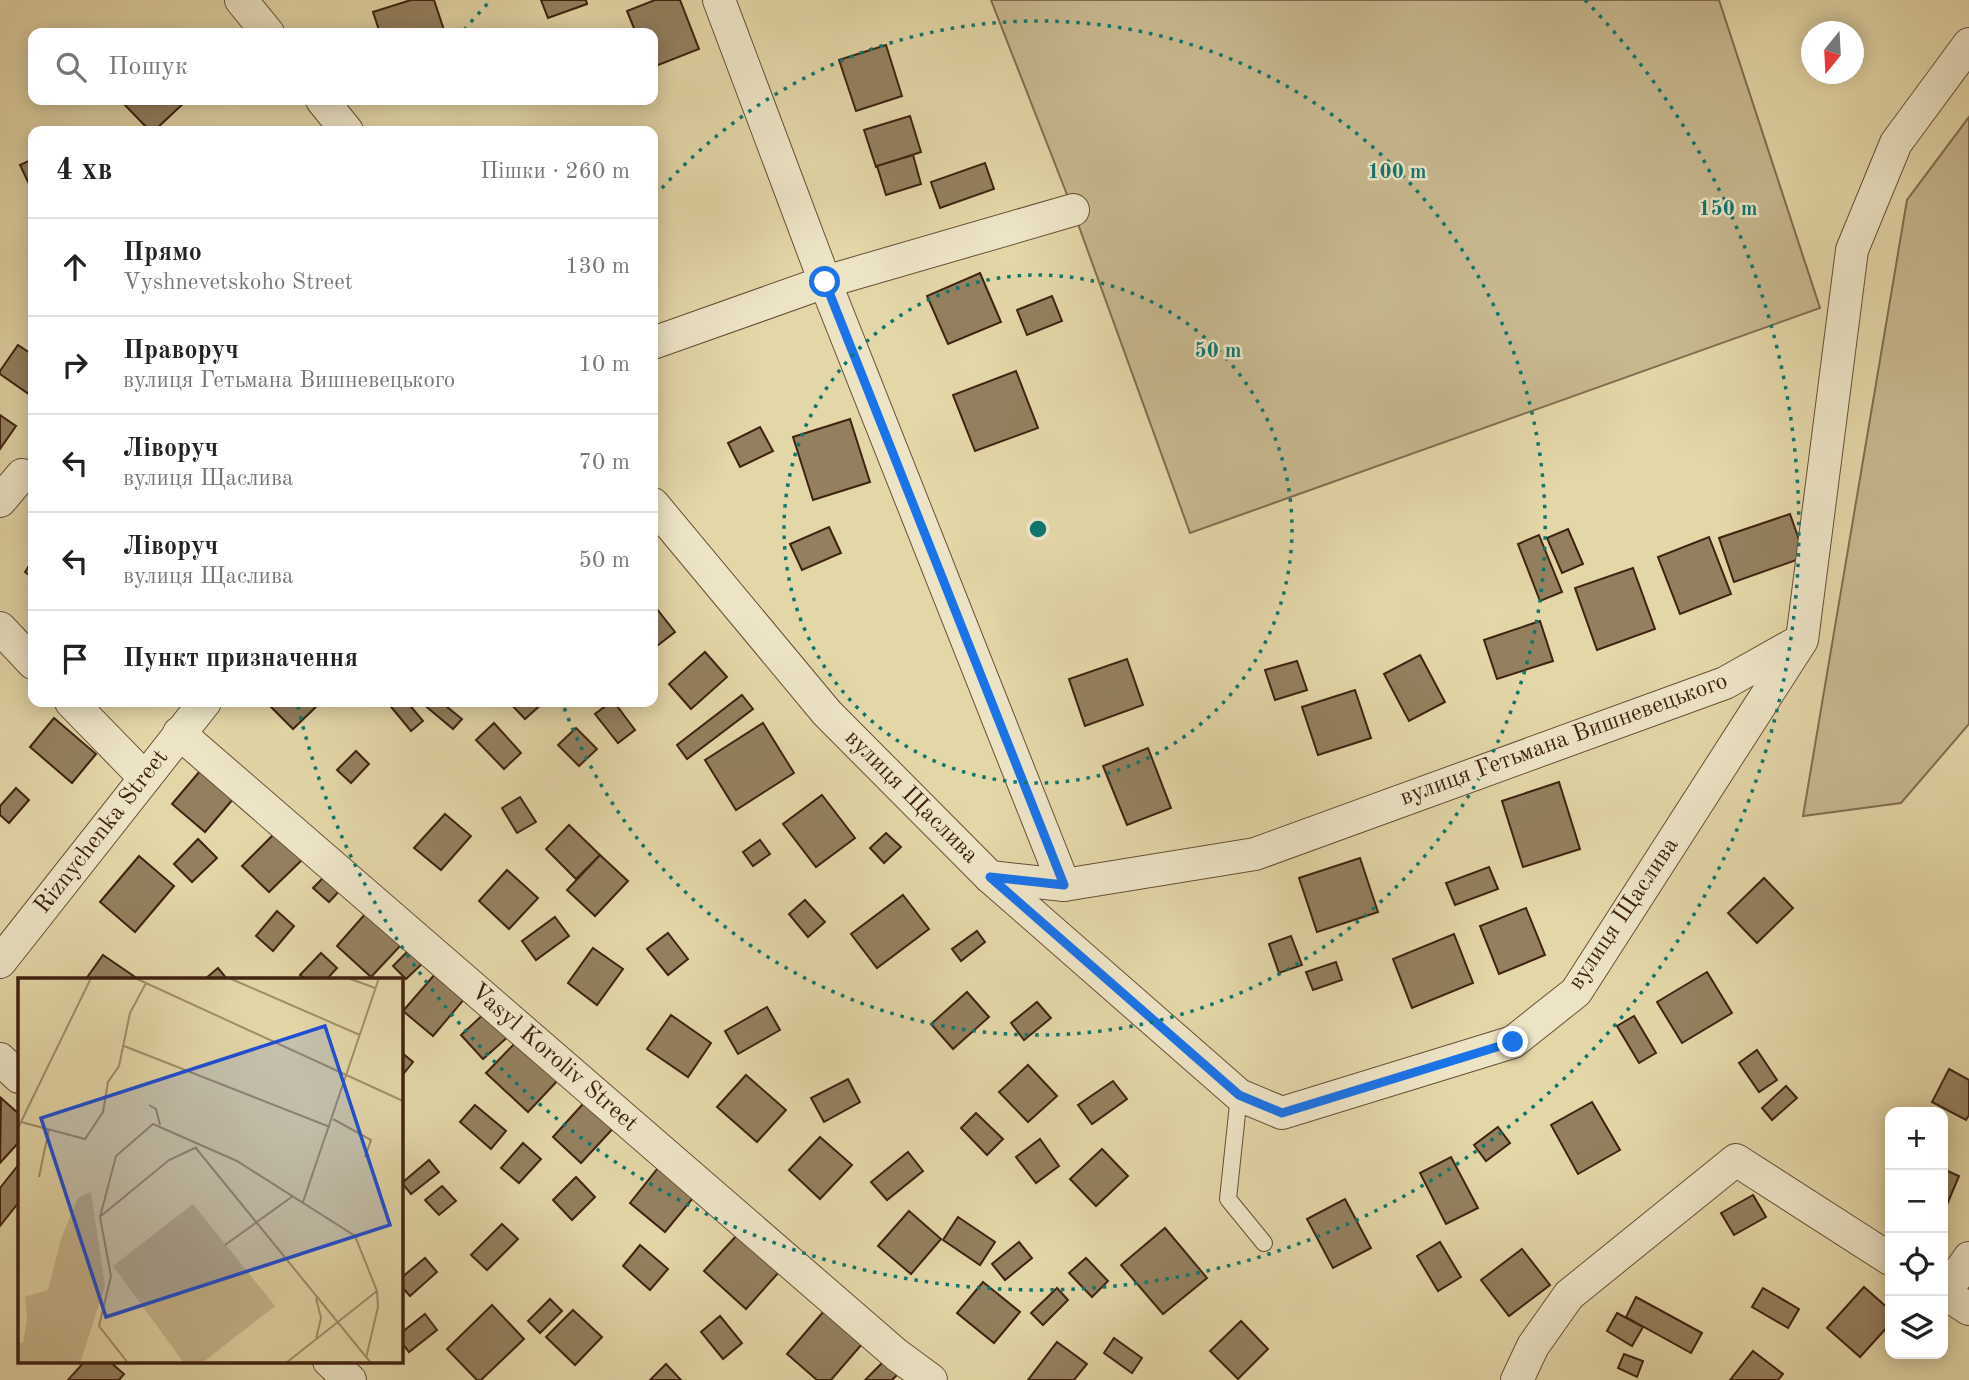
<!DOCTYPE html>
<html lang="uk">
<meta charset="utf-8">
<style>
:root{--surface:#fff;--page:#f6f6f6;--text:#222;--muted:#767676;--line:#e0e0e0}
body{margin:0;font-family:"Old Standard TT",serif;background:var(--page);color:var(--text)}
.controls{position:absolute;right:21px;bottom:21px;display:grid;overflow:hidden;border-radius:14px;box-shadow:0 4px 18px #0003}
.controls button{width:63px;height:63px;display:grid;place-items:center;padding:0;border:0;border-bottom:2px solid var(--line);background:var(--surface);color:var(--text);font:35px sans-serif}
.compass{position:absolute;left:1801px;top:21px;width:63px;height:63px;border-radius:50%;background:var(--surface);box-shadow:0 4px 18px #0003;rotate:198deg}
.stop{position:absolute;width:21px;height:21px;margin:-16px;border:5px solid #1a73e8;border-radius:50%;background:#fff}
.stop.end{background:#1a73e8;border-color:#fff;box-shadow:0 2px 7px #0008}
.list{margin:0;padding:0;list-style:none}
h2{display:flex;justify-content:space-between;align-items:center;height:91px;margin:0;padding:0 28px;font-size:30px}
h2 small{font-size:23px;font-weight:400;color:var(--muted)}
.list li{display:grid;grid-template-columns:46px 1fr auto;gap:21px;align-items:center;box-sizing:border-box;height:98px;padding:0 28px;border-top:2px solid var(--line)}
.list b{display:block;font-size:26px;white-space:nowrap}
.list p{margin:0;font-size:23px;white-space:nowrap;color:var(--muted)}
.list em{font-size:23px;font-style:normal;color:var(--muted)}
.icon{flex:none;width:38px;height:38px;fill:none;stroke:currentColor;stroke-width:2;stroke-linecap:round;stroke-linejoin:round}
.map{position:relative;flex:none;width:1969px;height:1380px;overflow:hidden}
.search{position:absolute;background:var(--surface);box-shadow:0 4px 18px #0003;left:28px;top:28px;width:630px;height:77px;display:flex;align-items:center;gap:18px;box-sizing:border-box;padding:0 24px;border-radius:14px;color:var(--muted);font-size:26px}
.panel{position:absolute;background:var(--surface);box-shadow:0 4px 18px #0003;left:28px;top:126px;width:630px;height:581px;border-radius:14px}
.map>svg:first-child{display:block}
.green{fill:#c7b78e;stroke:#836c50;stroke-width:2}
.building{fill:#94805f;stroke:#3f2211;stroke-width:2}
.lines{fill:none;stroke-linecap:round;stroke-linejoin:round}
.service-casing{stroke:#684f36;stroke-width:18}
.minor-casing{stroke:#684f36;stroke-width:34}
.service{stroke:#ede4c6;stroke-width:16}
.minor{stroke:#ede4c6;stroke-width:32}
.route{stroke:#1a73e8;stroke-width:9}
.ring{fill:none;stroke:#0f766e;stroke-width:3.5;stroke-dasharray:3.5 7}
.labels{text-anchor:middle;dominant-baseline:central;stroke-width:5;stroke-linejoin:round;paint-order:stroke}
.street-label{font-size:24px;fill:#3f2211;stroke:#ede4c6}
.inset-road{fill:none;stroke:#a18e6b;stroke-width:2}
.view{fill:#1d4ed8;fill-opacity:0.15;stroke:#1d4ed8;stroke-width:3.5}
.inset-edge{fill:none;stroke:#3f2211;stroke-width:3.5}
.centre{fill:#0f766e;stroke:#ede4c6;stroke-width:3.5}
.ring-label{font-size:21px;text-anchor:middle;font-weight:bold;fill:#0f766e;stroke:#ede4c6;stroke-width:5;stroke-linejoin:round;paint-order:stroke}
</style>
<div class="map">
<svg width="1969" height="1380" viewBox="0 0 1969 1380">
<rect width="100%" height="100%" fill="#e3d6a7"/>
<filter id="stains"><feTurbulence type="fractalNoise" baseFrequency=".00286" numOctaves="4"/><feColorMatrix values="0 0 0 0 .2 0 0 0 0 .09 0 0 0 0 .02 0 0 0 .5 -.17"/></filter>
<radialGradient id="worn" r=".72"><stop offset=".6" stop-color="#630" stop-opacity="0"/><stop offset="1" stop-color="#630" stop-opacity=".3"/></radialGradient>
<g class="green">
<polygon points="991,0 1719,0 1820,308 1190,533 1073,210"/>
<polygon points="1969,117 1969,724 1901,803 1803,816 1907,200"/>
</g>
<g class="building">
<polygon points="411,0 434,0 445,33 380,33 373,12"/>
<polygon points="541,0 586,0 587,4 548,18"/>
<polygon points="655,0 680,0 699,49 653,67 653,33 636,33 627,11"/>
<polygon points="886,45 902,96 856,111 839,60"/>
<polygon points="120,100 187,100 154,131 150,131"/>
<polygon points="910,116 921,152 876,167 864,130"/>
<polygon points="913,155 921,184 886,195 877,166"/>
<polygon points="33,159 33,182 29,184 20,165"/>
<polygon points="985,163 994,189 940,208 931,182"/>
<polygon points="980,273 1001,322 948,344 927,296"/>
<polygon points="1052,296 1062,321 1027,335 1017,310"/>
<polygon points="18,345 33,355 33,397 0,374 0,371"/>
<polygon points="1016,371 1038,428 975,451 953,395"/>
<polygon points="0,415 16,426 0,449"/>
<polygon points="850,419 870,482 813,500 793,437"/>
<polygon points="760,427 773,451 740,467 728,443"/>
<polygon points="1790,514 1805,557 1734,582 1719,538"/>
<polygon points="829,527 841,553 802,570 790,544"/>
<polygon points="1568,529 1583,564 1562,573 1547,538"/>
<polygon points="1539,535 1562,592 1540,601 1518,544"/>
<polygon points="1709,537 1731,594 1680,614 1658,557"/>
<polygon points="33,560 33,578 25,572"/>
<polygon points="1633,568 1655,629 1597,650 1575,588"/>
<polygon points="653,604 675,632 653,649"/>
<polygon points="1540,621 1553,661 1497,679 1484,640"/>
<polygon points="705,652 727,677 691,709 669,684"/>
<polygon points="1420,655 1445,702 1409,721 1384,674"/>
<polygon points="1127,659 1143,705 1085,726 1069,679"/>
<polygon points="1297,661 1307,690 1275,700 1265,670"/>
<polygon points="1355,690 1371,738 1318,755 1302,707"/>
<polygon points="742,695 753,709 687,759 677,745"/>
<polygon points="266,702 321,702 293,729"/>
<polygon points="387,702 407,702 423,721 411,731"/>
<polygon points="424,702 441,702 462,719 453,729 422,703"/>
<polygon points="509,702 544,702 525,719"/>
<polygon points="611,702 614,702 635,730 618,743 595,714"/>
<polygon points="54,718 96,754 72,783 30,747"/>
<polygon points="494,723 521,753 504,769 476,740"/>
<polygon points="763,723 794,773 736,810 705,760"/>
<polygon points="576,728 597,749 579,766 558,745"/>
<polygon points="1148,748 1171,808 1127,825 1103,766"/>
<polygon points="356,751 369,764 351,783 337,770"/>
<polygon points="206,764 239,792 205,832 172,804"/>
<polygon points="1559,782 1580,849 1523,867 1502,801"/>
<polygon points="16,788 29,800 9,823 0,815 0,806"/>
<polygon points="822,795 855,838 816,867 783,824"/>
<polygon points="520,797 536,822 517,833 502,808"/>
<polygon points="445,814 471,836 441,870 414,848"/>
<polygon points="569,825 600,855 576,879 546,849"/>
<polygon points="279,829 306,856 269,892 242,866"/>
<polygon points="886,833 901,847 884,863 870,848"/>
<polygon points="198,839 217,858 192,882 174,864"/>
<polygon points="760,840 770,854 753,866 743,852"/>
<polygon points="600,855 628,881 595,916 567,890"/>
<polygon points="139,856 174,886 135,932 100,902"/>
<polygon points="1360,858 1378,912 1317,932 1299,878"/>
<polygon points="1489,867 1498,889 1455,905 1446,883"/>
<polygon points="507,870 538,898 509,929 479,901"/>
<polygon points="329,872 344,886 329,902 313,888"/>
<polygon points="1764,878 1793,908 1757,943 1728,913"/>
<polygon points="903,895 929,929 877,968 851,934"/>
<polygon points="805,900 825,922 808,937 789,914"/>
<polygon points="1526,908 1545,955 1499,974 1480,926"/>
<polygon points="277,911 294,926 273,951 256,936"/>
<polygon points="366,913 401,945 371,977 337,946"/>
<polygon points="555,917 569,936 536,960 522,941"/>
<polygon points="977,931 985,942 961,961 952,949"/>
<polygon points="668,933 688,959 668,975 647,949"/>
<polygon points="1454,934 1473,983 1412,1008 1393,959"/>
<polygon points="1291,936 1302,965 1279,973 1269,944"/>
<polygon points="412,947 425,961 406,979 393,966"/>
<polygon points="593,948 623,969 597,1005 568,983"/>
<polygon points="321,953 337,968 327,979 305,979 300,975"/>
<polygon points="103,955 138,979 86,979"/>
<polygon points="1336,962 1342,980 1313,990 1306,972"/>
<polygon points="218,968 227,979 205,979"/>
<polygon points="1707,972 1732,1013 1682,1043 1657,1002"/>
<polygon points="436,973 466,997 433,1036 403,1011"/>
<polygon points="967,992 989,1017 953,1049 931,1024"/>
<polygon points="1037,1002 1051,1018 1024,1040 1011,1023"/>
<polygon points="767,1007 780,1030 738,1054 725,1031"/>
<polygon points="488,1010 510,1035 483,1059 461,1035"/>
<polygon points="671,1015 711,1043 688,1077 647,1049"/>
<polygon points="1634,1016 1656,1053 1639,1063 1617,1026"/>
<polygon points="519,1039 560,1078 528,1112 486,1073"/>
<polygon points="1757,1050 1777,1080 1759,1092 1739,1063"/>
<polygon points="401,1052 413,1062 401,1077"/>
<polygon points="1028,1065 1057,1096 1028,1122 999,1092"/>
<polygon points="1949,1069 1969,1080 1969,1115 1966,1120 1932,1102"/>
<polygon points="746,1075 786,1110 757,1142 717,1107"/>
<polygon points="848,1079 860,1102 824,1122 811,1098"/>
<polygon points="1113,1081 1127,1099 1092,1124 1078,1105"/>
<polygon points="1786,1086 1797,1098 1772,1120 1762,1108"/>
<polygon points="591,1095 619,1122 581,1163 553,1137"/>
<polygon points="1,1098 19,1114 19,1142 0,1163"/>
<polygon points="1592,1102 1620,1150 1578,1174 1551,1125"/>
<polygon points="475,1105 506,1131 491,1149 460,1122"/>
<polygon points="976,1113 1003,1139 987,1155 961,1128"/>
<polygon points="1498,1127 1510,1143 1486,1161 1474,1145"/>
<polygon points="820,1137 852,1165 820,1199 789,1170"/>
<polygon points="1040,1139 1059,1166 1036,1183 1016,1157"/>
<polygon points="523,1143 541,1159 519,1183 501,1168"/>
<polygon points="1102,1149 1128,1176 1096,1206 1070,1179"/>
<polygon points="908,1152 923,1171 887,1200 871,1182"/>
<polygon points="1451,1157 1478,1208 1446,1224 1420,1173"/>
<polygon points="429,1160 439,1172 411,1194 402,1183"/>
<polygon points="662,1163 698,1192 665,1232 630,1203"/>
<polygon points="19,1164 19,1202 0,1226 0,1188"/>
<polygon points="1943,1169 1959,1176 1943,1214"/>
<polygon points="576,1177 595,1197 572,1220 553,1200"/>
<polygon points="442,1186 456,1201 439,1215 425,1200"/>
<polygon points="1753,1195 1766,1217 1734,1235 1721,1213"/>
<polygon points="1345,1199 1371,1248 1333,1268 1307,1219"/>
<polygon points="909,1211 941,1239 911,1274 878,1246"/>
<polygon points="958,1217 995,1242 980,1265 943,1240"/>
<polygon points="502,1224 518,1239 487,1270 471,1255"/>
<polygon points="1165,1228 1207,1278 1163,1314 1121,1265"/>
<polygon points="738,1234 779,1272 746,1309 704,1271"/>
<polygon points="1019,1242 1032,1258 1005,1280 992,1264"/>
<polygon points="1440,1242 1461,1277 1438,1291 1417,1256"/>
<polygon points="640,1245 668,1269 650,1290 623,1266"/>
<polygon points="1522,1249 1550,1285 1509,1316 1481,1280"/>
<polygon points="425,1258 437,1272 410,1296 401,1286 401,1278"/>
<polygon points="1086,1258 1108,1281 1092,1297 1069,1273"/>
<polygon points="983,1282 1020,1312 994,1343 957,1313"/>
<polygon points="1864,1287 1890,1310 1890,1324 1860,1357 1827,1328"/>
<polygon points="1057,1288 1068,1300 1043,1325 1031,1313"/>
<polygon points="1763,1288 1799,1309 1788,1328 1752,1307"/>
<polygon points="1636,1297 1702,1333 1691,1353 1626,1317"/>
<polygon points="550,1299 562,1311 540,1333 528,1321"/>
<polygon points="492,1305 524,1339 481,1380 477,1380 447,1349"/>
<polygon points="573,1310 602,1337 575,1365 546,1337"/>
<polygon points="824,1311 862,1344 831,1380 817,1380 787,1354"/>
<polygon points="1617,1313 1643,1327 1632,1346 1607,1331"/>
<polygon points="425,1314 437,1330 409,1352 401,1342 401,1333"/>
<polygon points="720,1316 742,1343 723,1359 701,1332"/>
<polygon points="1241,1321 1268,1349 1238,1379 1210,1351"/>
<polygon points="1114,1338 1142,1358 1132,1373 1104,1353"/>
<polygon points="1057,1342 1087,1364 1074,1380 1028,1380"/>
<polygon points="1753,1351 1783,1374 1778,1380 1730,1380"/>
<polygon points="1624,1354 1643,1361 1637,1377 1618,1368"/>
<polygon points="887,1358 901,1371 892,1380 865,1380"/>
<polygon points="85,1361 109,1361 124,1374 119,1380 68,1380"/>
<polygon points="666,1364 681,1380 650,1380"/>
</g>
<g class="lines">
<defs>
<polyline id="service" points="1239,1095 1228,1199 1264,1243"/>
<g id="minor">
<polyline points="241,0 268,33"/>
<polyline points="719,0 825,282 1064,885"/>
<polyline points="322,100 347,131"/>
<polyline points="653,343 825,282 1073,210"/>
<polyline points="0,501 22,475"/>
<polyline points="653,504 827,713 990,877 1239,1095 1282,1113 1513,1042 1576,992 1802,640 1852,250 1896,143 1969,44"/>
<polyline points="0,628 33,663"/>
<polyline points="71,702 145,778"/>
<polyline points="179,733 897,1355 931,1380"/>
<polyline points="990,877 1064,885 1255,854 1725,683 1798,642"/>
<polyline points="0,962 205,702"/>
<polyline points="0,1059 19,1077"/>
<polyline points="1943,1292 1969,1309"/>
<polyline points="1945,1293 1969,1258"/>
<polyline points="329,1361 350,1380"/>
<polyline points="1517,1380 1533,1346 1569,1295 1736,1160 1890,1259"/>
</g>
</defs>
<use href="#service" class="service-casing"/>
<use href="#minor" class="minor-casing"/>
<use href="#service" class="service"/>
<use href="#minor" class="minor"/>
</g>
<g class="lines">
<polyline class="route" points="825,282 1064,885 990,877 1239,1095 1282,1113 1513,1042"/>
</g>
<g class="ring">
<circle cx="1038" cy="529" r="254"/>
<path d="M655 196A507 507 0 1 1 562 702"/>
<path d="M464 30A761 761 0 0 1 491 0M1585 0A761 761 0 1 1 298 707"/>
</g>
<g class="labels">
<g class="street-label">
<text transform="translate(1564 740) rotate(-20)">вулиця Гетьмана Вишневецького</text>
<text transform="translate(911 797) rotate(45)">вулиця Щаслива</text>
<text transform="translate(102 832) rotate(-52)">Riznychenka Street</text>
<text transform="translate(1624 914) rotate(-56)">вулиця Щаслива</text>
<text transform="translate(554 1058) rotate(41)">Vasyl Koroliv Street</text>
</g>
</g>
<g transform="translate(18 978)">
<rect width="385" height="385" fill="#e3d6a7"/>
<path d="M73,214L87,308L62,385H0V365H5L9,341L7,319L30,312L43,261L60,220ZM175,226L257,328L184,385H166L95,288Z" fill="#c7b78e"/>
<path class="inset-road" d="M117,0L385,123M211,0L342,57M330,0L357,10M106,68L312,149M131,127L138,131L142,147M315,141L353,162L347,179M3,144L67,161L85,134L90,104L101,88L112,35L128,5M0,150L73,0M177,169L353,385M21,199L31,151M285,224L361,0M0,237V272M83,238L151,182L179,169M207,267L275,218M298,361L303,340L298,320M110,385L81,348L93,298L82,239L98,178L135,146L219,183L337,258L359,313L360,329L348,380M268,385L359,313"/>
<path class="view" d="M307,48L372,247L88,339L23,140Z"/>
<rect width="385" height="385" class="inset-edge"/>
</g>
<circle cx="1038" cy="529" r="10" class="centre"/>
<g class="ring-label">
<text x="1397" y="178">100 m</text>
<text x="1728" y="215">150 m</text>
<text x="1218" y="357">50 m</text>
</g>
<rect width="100%" height="100%" filter="url(#stains)"/>
<rect width="100%" height="100%" fill="url(#worn)"/>
</svg>
<div class="controls">
<button>+</button>
<button>−</button>
<button><svg class="icon" aria-label="locate" viewBox="0 0 24 24"><circle cx="12" cy="12" r="6"/><path d="M12 2v4M12 18v4M2 12h4M18 12h4"/></svg></button>
<button><svg class="icon" aria-label="layers" viewBox="0 0 24 24"><path d="M12 4l9 5-9 5-9-5zM3 14l9 5 9-5"/></svg></button>
</div>
<svg class="compass" viewBox="-18 -18 36 36"><path d="M0-13l5 13h-10z" fill="#e53935"/><path d="M0 13l5-13h-10z" fill="#767676"/></svg>
<div class="stop" style="left:825px;top:282px"></div>
<div class="stop end" style="left:1513px;top:1042px"></div>
<div class="search"><svg class="icon" aria-label="search" viewBox="0 0 24 24"><circle cx="10" cy="10" r="6"/><path d="M15 15l6 6"/></svg>Пошук</div>
<section class="panel">
<h2>4 хв<small>Пішки · 260 m</small></h2>
<ul class="list">
<li><svg class="icon" aria-label="ahead" viewBox="0 0 24 24"><path d="M12 20V5M6 11l6-6 6 6"/></svg><div><b>Прямо</b><p>Vyshnevetskoho Street</p></div><em>130 m</em></li>
<li><svg class="icon" aria-label="right" viewBox="0 0 24 24"><path d="M7 20v-9h11M14 6l5 5-5 5"/></svg><div><b>Праворуч</b><p>вулиця Гетьмана Вишневецького</p></div><em>10 m</em></li>
<li><svg class="icon" aria-label="left" viewBox="0 0 24 24"><path d="M17 20v-9H6M10 6l-5 5 5 5"/></svg><div><b>Ліворуч</b><p>вулиця Щаслива</p></div><em>70 m</em></li>
<li><svg class="icon" aria-label="left" viewBox="0 0 24 24"><path d="M17 20v-9H6M10 6l-5 5 5 5"/></svg><div><b>Ліворуч</b><p>вулиця Щаслива</p></div><em>50 m</em></li>
<li><svg class="icon" aria-label="arrive" viewBox="0 0 24 24"><path d="M6 21V4h12l-3 4 3 4H6"/></svg><div><b>Пункт призначення</b></div></li>
</ul>
</section>
</div>
